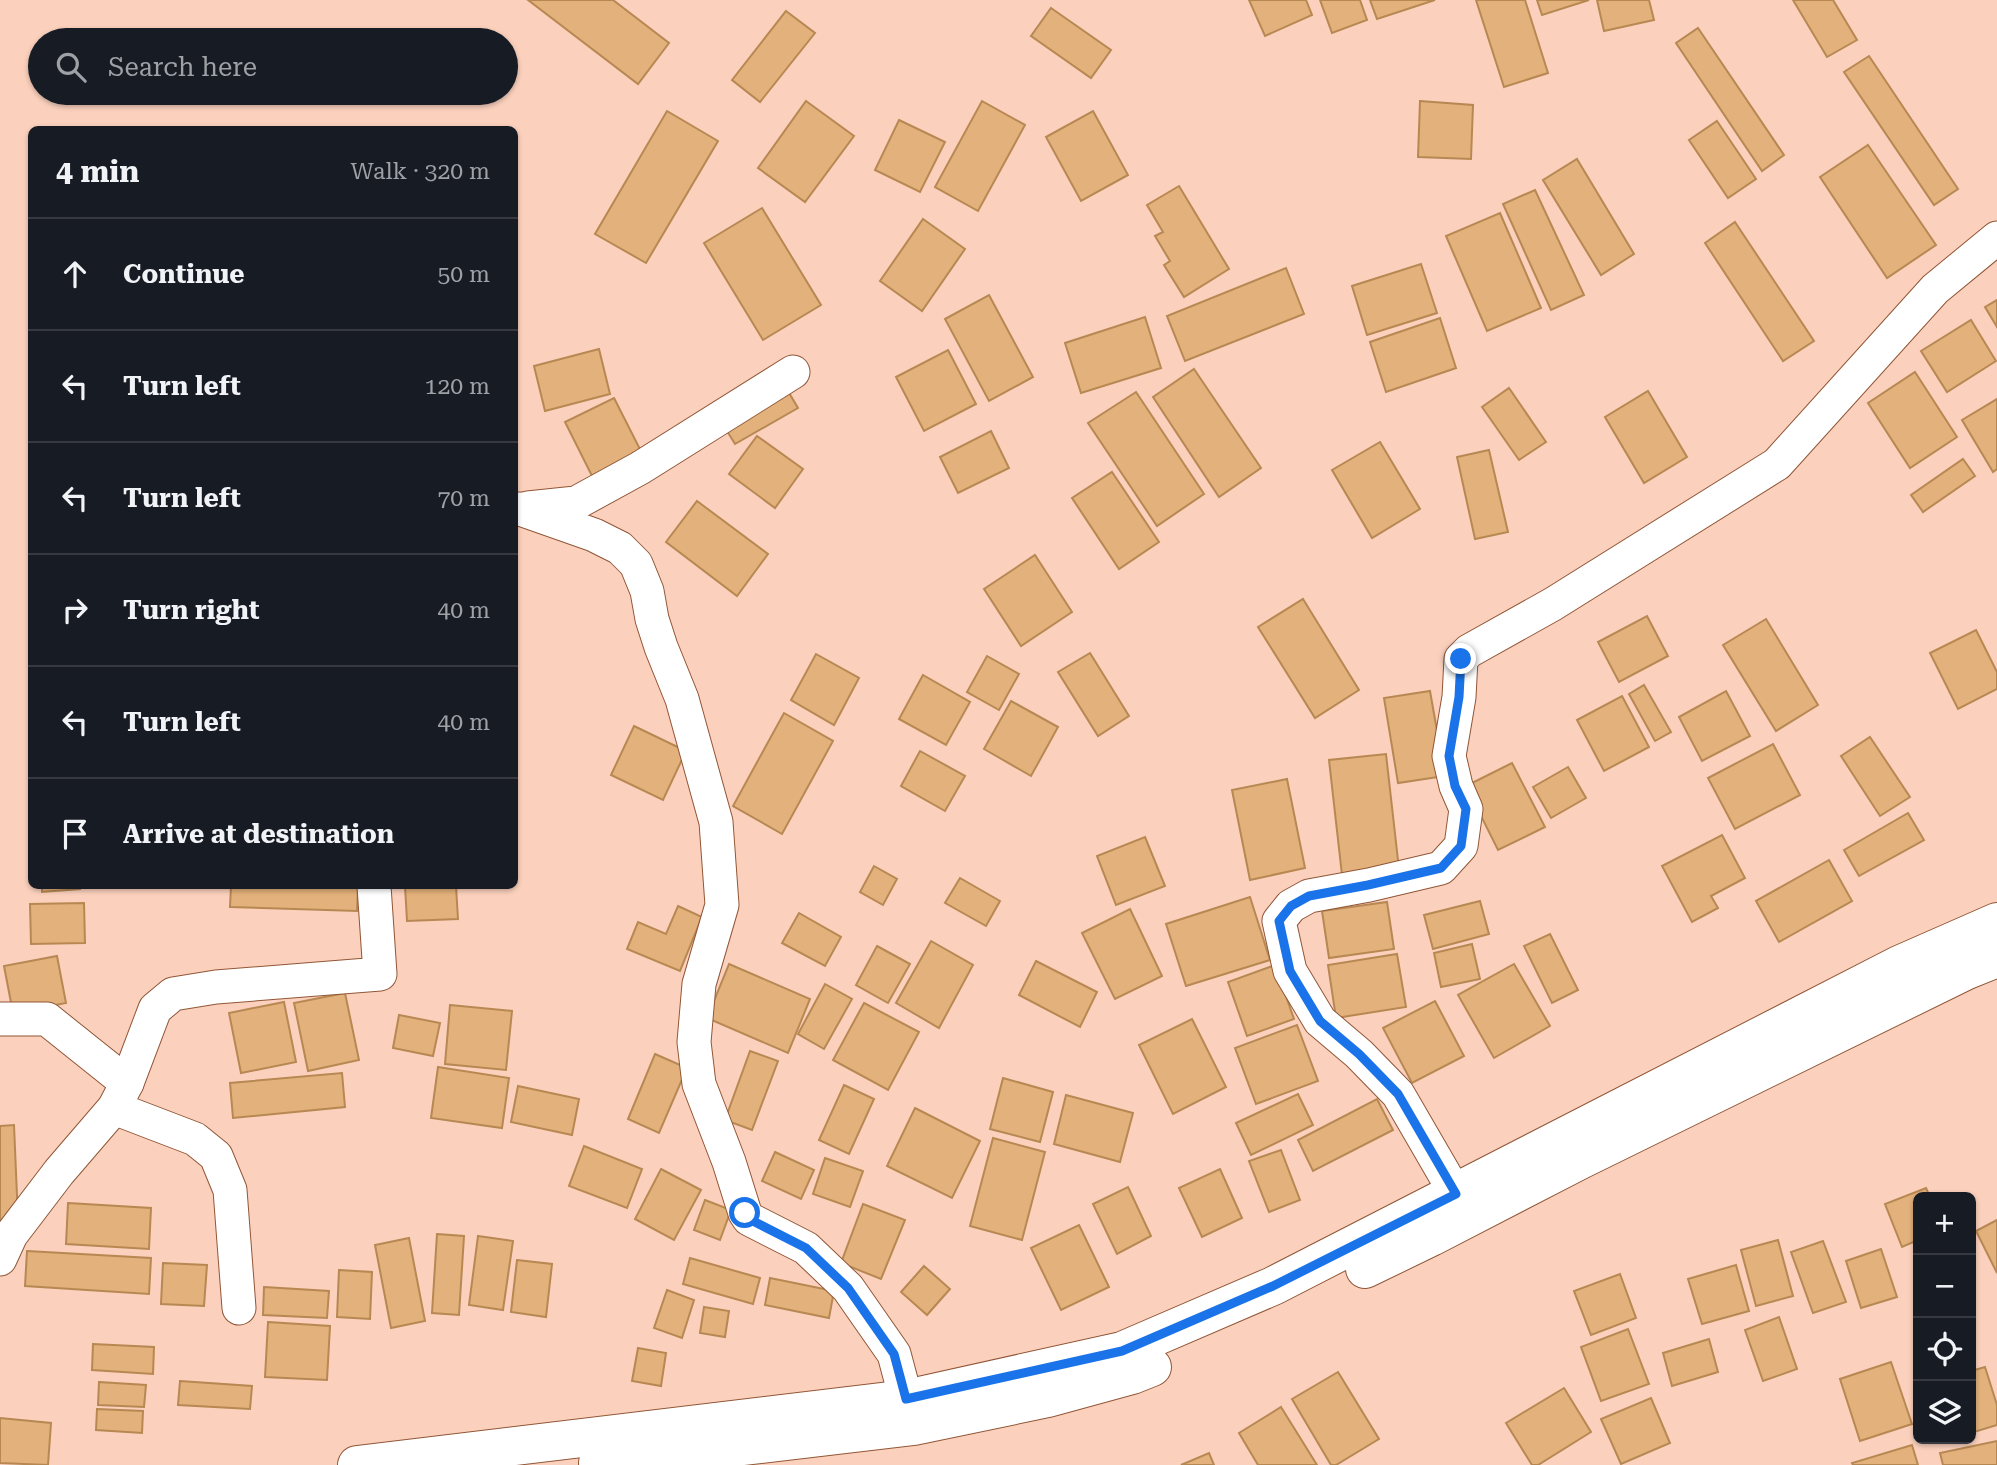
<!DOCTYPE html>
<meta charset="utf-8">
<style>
:root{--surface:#171b24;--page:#242831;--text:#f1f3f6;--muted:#9ea1a6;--line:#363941}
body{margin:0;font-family:"Roboto Serif",serif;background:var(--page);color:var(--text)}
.controls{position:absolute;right:21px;bottom:21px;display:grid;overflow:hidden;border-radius:10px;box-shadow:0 2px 5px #0004}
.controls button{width:63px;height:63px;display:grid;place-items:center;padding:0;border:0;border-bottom:2px solid var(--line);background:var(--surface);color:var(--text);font:35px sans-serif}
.stop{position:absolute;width:21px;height:21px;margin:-16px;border:5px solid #1a73e8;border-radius:50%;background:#fff}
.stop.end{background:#1a73e8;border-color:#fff;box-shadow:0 2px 7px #0008}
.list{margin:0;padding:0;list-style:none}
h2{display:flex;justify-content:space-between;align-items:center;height:91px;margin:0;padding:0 28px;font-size:30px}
h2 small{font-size:23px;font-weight:400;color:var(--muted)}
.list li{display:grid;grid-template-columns:46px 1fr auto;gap:21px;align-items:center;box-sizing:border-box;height:112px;padding:0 28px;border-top:2px solid var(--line)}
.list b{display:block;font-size:26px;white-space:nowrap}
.list em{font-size:23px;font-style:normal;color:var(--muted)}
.icon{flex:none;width:38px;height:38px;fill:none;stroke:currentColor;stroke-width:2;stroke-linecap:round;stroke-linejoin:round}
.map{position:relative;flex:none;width:1997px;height:1465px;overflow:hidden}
.search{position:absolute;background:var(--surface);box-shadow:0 2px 5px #0004;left:28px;top:28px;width:490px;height:77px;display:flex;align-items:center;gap:18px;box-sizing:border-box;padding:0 24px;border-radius:38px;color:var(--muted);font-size:26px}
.panel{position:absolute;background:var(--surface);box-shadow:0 2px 5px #0004;left:28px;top:126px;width:490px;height:763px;border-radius:10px}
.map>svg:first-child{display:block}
.building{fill:#e3b17b;stroke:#b88853;stroke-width:2}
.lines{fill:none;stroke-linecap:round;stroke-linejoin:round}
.minor-casing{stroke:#915636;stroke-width:35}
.major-casing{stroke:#915636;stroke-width:40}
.minor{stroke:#fff;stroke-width:33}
.major{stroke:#fff;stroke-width:38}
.route{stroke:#1a73e8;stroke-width:9}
</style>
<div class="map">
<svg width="1997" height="1465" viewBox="0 0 1997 1465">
<rect width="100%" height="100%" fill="#fbd1bd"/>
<g class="building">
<polygon points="528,0 613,0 669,43 638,84"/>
<polygon points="1249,0 1306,0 1312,15 1265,36"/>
<polygon points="1320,0 1360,0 1367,20 1332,33"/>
<polygon points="1370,0 1435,0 1377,19"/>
<polygon points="1476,0 1525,0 1548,73 1504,87"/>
<polygon points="1537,0 1589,0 1542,15"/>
<polygon points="1597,0 1649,0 1654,20 1604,31"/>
<polygon points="1793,0 1833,0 1857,40 1827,57"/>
<polygon points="1051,8 1111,50 1091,78 1031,36"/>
<polygon points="786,11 815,33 760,102 732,80"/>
<polygon points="1698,28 1784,155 1762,171 1676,43"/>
<polygon points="1869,56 1958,189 1934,205 1844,72"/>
<polygon points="806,101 854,136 805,202 758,168"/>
<polygon points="982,101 1025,125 978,211 935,187"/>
<polygon points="1420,101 1473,105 1471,159 1418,157"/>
<polygon points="667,111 718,141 646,263 595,234"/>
<polygon points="1093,111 1128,175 1081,201 1046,137"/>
<polygon points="899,120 945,142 920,192 875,170"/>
<polygon points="1717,121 1756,179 1728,198 1689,140"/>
<polygon points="1868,145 1936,245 1887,278 1820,177"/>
<polygon points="1577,159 1634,254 1601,275 1543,180"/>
<polygon points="1179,186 1229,269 1184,297 1164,265 1170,261 1155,236 1163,232 1147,205"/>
<polygon points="1535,190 1584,295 1551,310 1503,204"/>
<polygon points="762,208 821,305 763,340 704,243"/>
<polygon points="1500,213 1541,308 1487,331 1446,236"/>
<polygon points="923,219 965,249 922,311 880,281"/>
<polygon points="1735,222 1814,341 1783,361 1705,243"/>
<polygon points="1421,264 1437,313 1367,335 1352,286"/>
<polygon points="1286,268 1304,314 1185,361 1167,316"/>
<polygon points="989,295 1033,377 989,401 945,319"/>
<polygon points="1997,300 1997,327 1985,307"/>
<polygon points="1145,317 1161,368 1081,393 1065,343"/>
<polygon points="1440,318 1456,368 1386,392 1370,342"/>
<polygon points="1971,320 1996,361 1947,392 1921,351"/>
<polygon points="599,349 610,394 545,411 534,366"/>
<polygon points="948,350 976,404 924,431 896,377"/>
<polygon points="1194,369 1261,468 1219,497 1153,397"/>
<polygon points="1915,372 1957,437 1910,468 1868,403"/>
<polygon points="785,386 798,408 735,444 722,423"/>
<polygon points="1509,388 1546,442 1519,460 1482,407"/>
<polygon points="1648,391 1687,457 1644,483 1605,417"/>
<polygon points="1136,392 1204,494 1157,526 1088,423"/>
<polygon points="614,398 646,461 597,486 565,422"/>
<polygon points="1997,399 1997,469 1993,472 1962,420"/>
<polygon points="991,431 1009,468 958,493 940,457"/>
<polygon points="757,436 803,469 775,508 729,474"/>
<polygon points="1380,442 1420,509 1372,538 1332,470"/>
<polygon points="1489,450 1508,532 1475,539 1457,457"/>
<polygon points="1963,459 1975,476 1923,512 1911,495"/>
<polygon points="1112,472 1159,542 1119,569 1072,498"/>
<polygon points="697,501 768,554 737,596 666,542"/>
<polygon points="1035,555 1072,612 1021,646 984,589"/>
<polygon points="1303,599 1359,690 1315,718 1258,627"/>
<polygon points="1647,616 1668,656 1619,682 1598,642"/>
<polygon points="1766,619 1818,705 1776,731 1723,645"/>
<polygon points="1976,630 1997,672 1997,689 1958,709 1930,653"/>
<polygon points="1090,653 1129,716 1098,736 1058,672"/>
<polygon points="816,654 859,678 834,725 791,700"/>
<polygon points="987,656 1019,674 999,710 967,692"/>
<polygon points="923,675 970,702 946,745 899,719"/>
<polygon points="1644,685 1671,732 1655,741 1629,694"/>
<polygon points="1430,691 1445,776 1398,783 1384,698"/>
<polygon points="1726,691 1750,736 1702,761 1679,717"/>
<polygon points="1622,696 1649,747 1604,771 1577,720"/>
<polygon points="1011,701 1058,727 1031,776 984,749"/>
<polygon points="784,713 833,741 782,834 733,806"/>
<polygon points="634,726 686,751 663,800 611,775"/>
<polygon points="1870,737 1910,797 1880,816 1841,756"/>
<polygon points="1773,744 1800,795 1735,829 1708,778"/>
<polygon points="920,751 965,776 945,811 901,786"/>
<polygon points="1386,754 1399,869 1342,875 1329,760"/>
<polygon points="1512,763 1545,827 1498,850 1466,786"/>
<polygon points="1568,767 1586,798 1551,818 1533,787"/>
<polygon points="1287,779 1305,868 1250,880 1232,790"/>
<polygon points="1908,813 1924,840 1859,876 1844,850"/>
<polygon points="1722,835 1745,878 1711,896 1718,908 1692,922 1662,866"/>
<polygon points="1145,837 1165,886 1116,905 1097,856"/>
<polygon points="1829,860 1852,901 1779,942 1756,901"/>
<polygon points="874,866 897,879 883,905 860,892"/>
<polygon points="960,878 1000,901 986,926 945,903"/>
<polygon points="42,886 80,886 80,889 42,892"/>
<polygon points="231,886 358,886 357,911 230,907"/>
<polygon points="405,886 456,886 458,919 407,921"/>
<polygon points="1250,897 1270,960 1186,986 1166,924"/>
<polygon points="1480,901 1489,934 1433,949 1424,915"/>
<polygon points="1387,902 1394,949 1329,958 1322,911"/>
<polygon points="84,903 85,943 31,944 30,904"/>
<polygon points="678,906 702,917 680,971 627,949 638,922 666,934"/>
<polygon points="1130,909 1162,976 1115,999 1082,933"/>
<polygon points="799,913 841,937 825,966 782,943"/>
<polygon points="1550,934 1578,990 1552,1003 1524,946"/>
<polygon points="931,941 973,965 939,1028 896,1003"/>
<polygon points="1472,944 1480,979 1441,987 1434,953"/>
<polygon points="877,946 910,964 888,1003 856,985"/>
<polygon points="1397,954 1406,1007 1336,1018 1328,965"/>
<polygon points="57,956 66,1003 13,1013 4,966"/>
<polygon points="1036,961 1097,992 1080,1027 1019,995"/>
<polygon points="729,964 810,999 788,1053 707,1018"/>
<polygon points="1514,964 1550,1026 1494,1058 1458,995"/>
<polygon points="1275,965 1294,1019 1247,1036 1228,982"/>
<polygon points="825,984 852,999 824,1049 798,1034"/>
<polygon points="345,993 359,1060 308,1071 294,1003"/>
<polygon points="1435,1001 1464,1056 1412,1083 1383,1028"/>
<polygon points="284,1002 296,1062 241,1073 229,1013"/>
<polygon points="864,1003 919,1032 888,1090 833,1060"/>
<polygon points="450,1005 512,1011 506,1070 445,1064"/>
<polygon points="399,1015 440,1023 433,1056 393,1048"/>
<polygon points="1192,1019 1226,1087 1173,1114 1139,1045"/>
<polygon points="1297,1025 1318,1081 1256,1104 1235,1048"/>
<polygon points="750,1051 778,1061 752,1130 725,1120"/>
<polygon points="655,1054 687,1068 659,1133 628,1119"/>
<polygon points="438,1067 509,1078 502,1128 431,1118"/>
<polygon points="342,1073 345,1107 233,1118 230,1083"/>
<polygon points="1003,1078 1053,1092 1040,1142 990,1129"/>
<polygon points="844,1085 874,1099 849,1154 819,1140"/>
<polygon points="518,1086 579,1099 572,1135 511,1122"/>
<polygon points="1298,1094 1313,1125 1251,1155 1236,1123"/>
<polygon points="1066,1095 1133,1113 1120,1162 1054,1144"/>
<polygon points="1377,1099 1393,1130 1313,1171 1298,1140"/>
<polygon points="915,1108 980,1141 952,1198 887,1166"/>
<polygon points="14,1125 18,1219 0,1220 0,1126"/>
<polygon points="993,1138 1045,1152 1022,1240 970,1226"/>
<polygon points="584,1146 642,1169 627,1208 569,1186"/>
<polygon points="1281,1150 1300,1200 1269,1212 1249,1161"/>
<polygon points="775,1152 814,1170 801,1199 762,1181"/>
<polygon points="825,1158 863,1171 850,1207 813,1194"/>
<polygon points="661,1169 701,1190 674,1240 635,1219"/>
<polygon points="1220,1169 1242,1218 1202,1237 1179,1188"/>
<polygon points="1128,1187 1151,1236 1117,1254 1093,1204"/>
<polygon points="1926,1188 1930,1197 1918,1197 1918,1240 1902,1247 1885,1204"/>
<polygon points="705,1200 731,1210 720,1240 694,1230"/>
<polygon points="68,1203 151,1208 149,1249 66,1244"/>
<polygon points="863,1204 905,1220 881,1279 841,1263"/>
<polygon points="1997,1220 1997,1273 1976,1231"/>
<polygon points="1079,1225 1109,1287 1061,1310 1031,1248"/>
<polygon points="437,1234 464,1236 459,1315 432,1313"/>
<polygon points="478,1236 513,1241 503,1310 469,1305"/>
<polygon points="409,1238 425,1321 391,1328 375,1245"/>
<polygon points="1778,1240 1793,1296 1756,1306 1741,1250"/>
<polygon points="1823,1241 1846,1302 1813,1313 1791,1252"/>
<polygon points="1881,1249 1897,1297 1861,1308 1846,1261"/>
<polygon points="27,1251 151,1258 149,1294 25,1286"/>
<polygon points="690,1258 760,1278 753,1304 683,1284"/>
<polygon points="517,1260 552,1264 546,1317 511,1312"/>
<polygon points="163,1263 207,1265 204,1306 161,1304"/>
<polygon points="1736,1265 1749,1311 1702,1324 1688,1279"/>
<polygon points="924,1266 950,1289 927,1315 901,1292"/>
<polygon points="339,1270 372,1272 370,1319 337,1317"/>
<polygon points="1620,1274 1636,1318 1591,1335 1574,1291"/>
<polygon points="770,1278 834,1291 829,1318 765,1305"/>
<polygon points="264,1287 329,1291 327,1318 263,1315"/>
<polygon points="667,1290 694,1300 682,1338 654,1328"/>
<polygon points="704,1307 729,1311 725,1337 700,1333"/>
<polygon points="1779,1317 1797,1369 1763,1381 1745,1330"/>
<polygon points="268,1322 330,1326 327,1380 265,1377"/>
<polygon points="1628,1329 1649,1384 1601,1401 1581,1347"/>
<polygon points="1709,1339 1718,1372 1672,1386 1663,1353"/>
<polygon points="93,1344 154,1347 153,1374 92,1370"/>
<polygon points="638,1348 666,1353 661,1386 632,1381"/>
<polygon points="1891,1362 1912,1424 1860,1441 1840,1379"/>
<polygon points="1985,1367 1997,1405 1997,1425 1971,1433 1971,1371"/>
<polygon points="1338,1372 1379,1439 1336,1465 1331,1465 1292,1399"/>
<polygon points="180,1381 252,1386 250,1409 178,1405"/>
<polygon points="99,1382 146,1385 144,1407 98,1405"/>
<polygon points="1564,1388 1591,1432 1538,1465 1532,1465 1506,1423"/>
<polygon points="1651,1398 1670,1443 1621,1464 1601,1419"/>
<polygon points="1281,1407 1317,1465 1258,1465 1239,1433"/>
<polygon points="97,1409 143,1411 142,1433 96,1430"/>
<polygon points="0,1418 51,1423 48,1465 0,1463"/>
<polygon points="1997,1441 1997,1465 1943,1465 1940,1453"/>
<polygon points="1912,1445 1918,1465 1853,1465 1852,1463"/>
<polygon points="1209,1453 1214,1465 1181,1465"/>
</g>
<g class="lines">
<defs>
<g id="minor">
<polyline points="528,508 576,503 640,468 793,372"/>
<polyline points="520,509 594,535 620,548 636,564 647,591 652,619 661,647 682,699 716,822 722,905 699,984 694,1042 699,1084 729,1162 745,1213 749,1219 806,1248 848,1288 894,1354 906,1399"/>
<polyline points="0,1019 47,1019 127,1083"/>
<polyline points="114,1108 195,1139 216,1156 230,1190 239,1308"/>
<polyline points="1456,1194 1398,1094 1359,1054 1320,1021 1290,971 1279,921 1291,906 1309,896 1369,885 1441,868 1461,846 1466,809 1456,786 1449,756 1459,697 1461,659 1469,651 1553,604 1777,464 1935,289 1997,238"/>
<polyline points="0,1259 11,1235 59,1172 114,1108 127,1083 155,1009 173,994 216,987 380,974 374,886"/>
</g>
<g id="major">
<polyline points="1365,1269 1431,1237 1580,1160 1965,971 1997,958"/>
<polyline points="598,1463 914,1426 1048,1398 1132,1375 1152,1367"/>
<polyline points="357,1465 906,1399 1122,1351 1273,1286 1899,965 1997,922"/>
</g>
</defs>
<use href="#minor" class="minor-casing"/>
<use href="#major" class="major-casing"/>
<use href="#minor" class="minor"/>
<use href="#major" class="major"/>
</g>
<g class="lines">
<polyline class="route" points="745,1213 749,1219 806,1248 848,1288 894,1354 906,1399 1122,1351 1273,1286 1456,1194 1398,1094 1359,1054 1320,1021 1290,971 1279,921 1291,906 1309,896 1368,885 1441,868 1461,846 1466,809 1455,786 1449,756 1459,697 1461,659"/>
</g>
</svg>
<div class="controls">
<button>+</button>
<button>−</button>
<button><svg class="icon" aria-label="locate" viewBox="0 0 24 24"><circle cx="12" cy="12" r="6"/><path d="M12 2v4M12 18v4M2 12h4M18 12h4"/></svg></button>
<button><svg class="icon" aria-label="layers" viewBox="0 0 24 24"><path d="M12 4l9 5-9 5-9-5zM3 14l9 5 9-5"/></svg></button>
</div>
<div class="stop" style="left:745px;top:1213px"></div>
<div class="stop end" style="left:1461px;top:659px"></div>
<div class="search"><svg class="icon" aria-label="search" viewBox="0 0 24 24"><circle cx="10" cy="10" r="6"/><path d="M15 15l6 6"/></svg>Search here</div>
<section class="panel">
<h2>4 min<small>Walk · 320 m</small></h2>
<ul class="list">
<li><svg class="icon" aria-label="ahead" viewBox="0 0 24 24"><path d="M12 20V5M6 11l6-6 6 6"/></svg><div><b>Continue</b></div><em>50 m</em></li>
<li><svg class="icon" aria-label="left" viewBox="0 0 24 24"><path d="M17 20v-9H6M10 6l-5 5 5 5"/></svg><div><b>Turn left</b></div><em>120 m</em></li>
<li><svg class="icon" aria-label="left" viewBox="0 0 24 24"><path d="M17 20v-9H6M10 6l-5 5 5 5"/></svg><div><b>Turn left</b></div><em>70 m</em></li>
<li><svg class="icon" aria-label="right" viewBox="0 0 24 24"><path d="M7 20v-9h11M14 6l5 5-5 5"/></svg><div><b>Turn right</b></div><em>40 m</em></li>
<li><svg class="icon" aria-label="left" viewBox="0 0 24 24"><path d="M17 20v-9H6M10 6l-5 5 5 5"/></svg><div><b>Turn left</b></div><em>40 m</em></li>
<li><svg class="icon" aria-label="arrive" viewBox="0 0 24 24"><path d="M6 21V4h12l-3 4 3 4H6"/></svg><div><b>Arrive at destination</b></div></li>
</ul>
</section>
</div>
